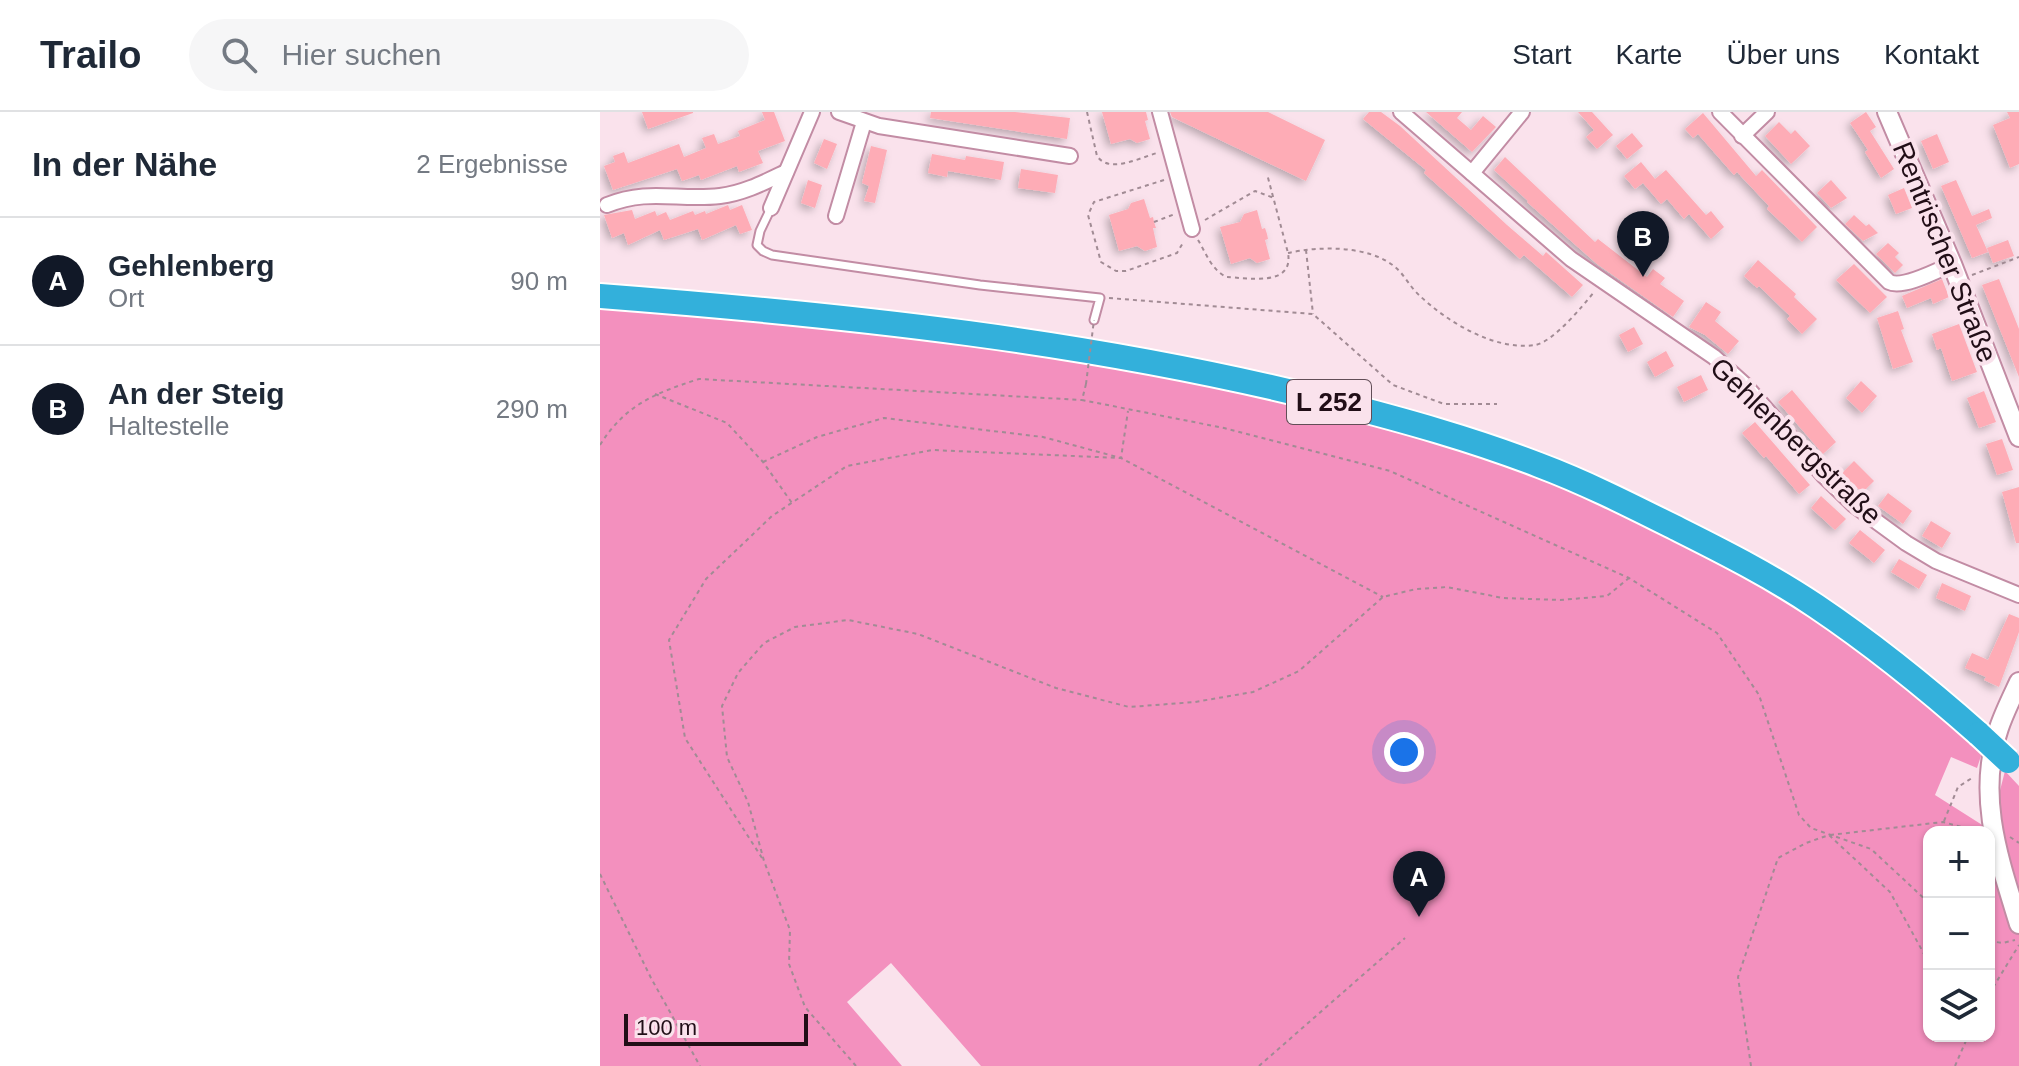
<!DOCTYPE html>
<html lang="de">
<meta charset="utf-8">
<style>
:root{--surface:#fff;--page:#f6f6f7;--text:#1f2937;--muted:#747a83;--line:#e0e1e3;--accent:#111827}
body{margin:0;font-family:Arial,sans-serif;background:var(--page);color:var(--text)}
.controls{position:absolute;right:24px;bottom:24px;display:grid;overflow:hidden;border-radius:16px;box-shadow:0 2px 6px #0004}
.controls button{width:72px;height:72px;display:grid;place-items:center;padding:0;border:0;border-bottom:2px solid var(--line);background:var(--surface);color:var(--text);font:40px sans-serif}
.scale{position:absolute;left:24px;bottom:20px;width:184px;box-sizing:border-box;padding-left:8px;border:4px solid #210e17;border-top:0;font-size:22px;line-height:28px;white-space:nowrap;color:#210e17;-webkit-text-stroke:6px #fae2ec;paint-order:stroke}
.you{position:absolute;left:804px;top:640px;width:28px;height:28px;margin:-20px;border:6px solid #fff;border-radius:50%;background:#1a73e8;box-shadow:0 0 0 12px #1a73e833}
.badge{display:grid;place-items:center;width:52px;height:52px;border-radius:50%;background:var(--accent);color:#fff;font-size:26px;font-weight:700}
.pin{position:absolute;translate:-50% -66px;filter:drop-shadow(0 2px 4px #0008)}
.pin::after{content:'';position:absolute;top:42px;width:28px;height:24px;background:inherit;clip-path:polygon(0 0,100% 0,50% 100%)}
.list{margin:0;padding:0;list-style:none}
h2{display:flex;justify-content:space-between;align-items:center;height:104px;margin:0;padding:0 32px;font-size:34px}
h2 small{font-size:26px;font-weight:400;color:var(--muted)}
.list li{display:grid;grid-template-columns:52px 1fr auto;gap:24px;align-items:center;box-sizing:border-box;height:128px;padding:0 32px;border-top:2px solid var(--line)}
.list b{display:block;font-size:30px;white-space:nowrap}
.list p{margin:0;font-size:26px;white-space:nowrap;color:var(--muted)}
.list em{font-size:26px;font-style:normal;color:var(--muted)}
.icon{flex:none;width:44px;height:44px;fill:none;stroke:currentColor;stroke-width:2;stroke-linecap:round;stroke-linejoin:round}
.map{position:relative;flex:none;width:1419px;height:954px;overflow:hidden}
header{display:flex;align-items:center;gap:48px;box-sizing:border-box;height:112px;padding:0 40px;background:var(--surface);border-bottom:2px solid var(--line)}
header strong{font-size:38px}
nav{display:flex;gap:44px;margin-inline-start:auto;font-size:28px}
.search{width:560px;height:72px;background:var(--page);display:flex;align-items:center;gap:20px;box-sizing:border-box;padding:0 28px;border-radius:44px;color:var(--muted);font-size:30px}
main{display:flex}
aside{flex:1;background:var(--surface)}
.map>svg:first-child{display:block}
.forest{fill:#f390be;fill-rule:evenodd}
.building{fill:#feacb6;filter:url(#shadow)}
.lines{fill:none;stroke-linecap:round;stroke-linejoin:round}
.service-casing{stroke:#c28ca4;stroke-width:11}
.minor-casing{stroke:#c28ca4;stroke-width:18}
.tertiary-casing{stroke:#c28ca4;stroke-width:22}
.trunk-casing{stroke:#fff;stroke-width:28}
.path{stroke:#a18b94;stroke-width:2;stroke-dasharray:4 4;stroke-linecap:butt}
.service{stroke:#fff;stroke-width:7}
.minor{stroke:#fff;stroke-width:14}
.tertiary{stroke:#fff;stroke-width:18}
.trunk{stroke:#33b0db;stroke-width:24}
.trunk-bridge-casing{stroke:#fff;stroke-width:28;stroke-linecap:butt}
.path-bridge{stroke:#a18b94;stroke-width:2;stroke-dasharray:4 4;stroke-linecap:butt}
.trunk-bridge{stroke:#33b0db;stroke-width:24}
.labels{text-anchor:middle;dominant-baseline:central;stroke-width:8;stroke-linejoin:round;paint-order:stroke}
.shield{fill:#fae2ec;stroke:#624e57;stroke-width:2}
.shield-label{font-size:26px;font-weight:bold;fill:#210e17}
.street-label{font-size:28px;fill:#210e17;stroke:#fae2ec}
</style>
<header>
<strong>Trailo</strong>
<div class="search"><svg class="icon" aria-label="search" viewBox="0 0 24 24"><circle cx="10" cy="10" r="6"/><path d="M15 15l6 6"/></svg>Hier suchen</div>
<nav><a>Start</a><a>Karte</a><a>Über uns</a><a>Kontakt</a></nav>
</header>
<main>
<aside>
<h2>In der Nähe<small>2 Ergebnisse</small></h2>
<ul class="list">
<li><span class="badge">A</span><div><b>Gehlenberg</b><p>Ort</p></div><em>90 m</em></li>
<li><span class="badge">B</span><div><b>An der Steig</b><p>Haltestelle</p></div><em>290 m</em></li>
</ul>
</aside>
<div class="map">
<svg width="1419" height="954" viewBox="0 0 1419 954">
<defs>
<filter id="shadow"><feDropShadow dx="-3.5" dy="3.5" stdDeviation="4" flood-color="#0004"/></filter>
</defs>
<rect width="100%" height="100%" fill="#fae2ec"/>
<path class="forest" d="M0,195L415,235L684,287L860,337L981,382L1083,431L1185,489L1230,516L1309,576L1382,641L1377,656L1351,645L1335,683L1398,723L1397,690L1405,659L1419,674V954H381L291,851L247,890L302,954H0ZM1329,720H1389V924H1329Z"/>
<g class="building">
<polygon points="42,0 93,0 93,1 48,17"/>
<polygon points="162,0 174,0 185,29 158,39 163,51 139,60 137,54 101,68 99,63 82,69 77,57 13,78 4,54 15,50 13,44 24,40 28,51 79,32 84,45 106,36 102,26 114,22 118,32 140,24 138,19 165,8"/>
<polygon points="331,0 415,0 470,6 467,27 330,6"/>
<polygon points="502,0 546,0 548,8 545,9 550,27 537,31 530,27 511,32"/>
<polygon points="570,0 668,0 725,28 706,69 572,5"/>
<polygon points="769,0 781,0 800,14 907,113 943,144 946,140 983,173 972,185 924,143 920,147 824,61 826,58 763,7"/>
<polygon points="826,0 862,0 857,6 871,18 883,4 896,15 872,40"/>
<polygon points="978,0 992,0 1013,23 997,37 986,25 994,18"/>
<polygon points="1266,0 1276,15 1270,19 1294,57 1281,66 1265,40 1268,38 1250,11"/>
<polygon points="1407,0 1419,0 1419,52 1410,56 1393,13 1410,6"/>
<polygon points="1103,1 1156,64 1162,58 1217,115 1202,130 1167,97 1169,94 1137,60 1134,63 1098,22 1093,26 1085,17"/>
<polygon points="1179,10 1191,22 1195,18 1210,34 1191,52 1165,24"/>
<polygon points="1032,21 1043,34 1027,47 1016,34"/>
<polygon points="1337,22 1349,50 1333,57 1321,29"/>
<polygon points="224,27 237,32 227,57 214,51"/>
<polygon points="271,34 287,38 275,91 264,89 269,74 262,71"/>
<polygon points="332,42 365,48 366,44 404,50 401,68 348,59 347,65 328,61"/>
<polygon points="905,45 995,130 998,127 1047,165 1053,157 1065,166 1060,172 1084,189 1073,205 997,152 927,90 928,89 894,58"/>
<polygon points="1041,50 1055,67 1066,58 1106,103 1111,99 1124,115 1111,127 1089,102 1084,107 1067,87 1061,92 1043,71 1035,77 1024,64"/>
<polygon points="421,57 458,63 455,81 418,76"/>
<polygon points="208,68 222,73 215,96 201,91"/>
<polygon points="1231,68 1247,86 1231,96 1217,81"/>
<polygon points="1356,68 1372,104 1389,97 1392,106 1376,113 1388,140 1372,146 1341,74"/>
<polygon points="1304,76 1312,96 1296,102 1288,83"/>
<polygon points="544,87 550,106 553,105 554,110 556,116 553,116 557,135 545,139 537,134 519,139 509,103 528,97 531,91"/>
<polygon points="128,93 130,98 142,93 152,118 140,122 136,113 102,128 98,117 64,128 60,118 28,133 24,121 12,126 4,103 32,98 35,107 55,99 57,104 66,100 70,108 93,99 95,103 105,99 106,102"/>
<polygon points="657,98 662,117 665,116 667,122 668,127 665,128 670,147 657,151 650,146 631,152 620,115 640,110 644,102"/>
<polygon points="1254,103 1266,114 1269,112 1278,121 1263,129 1245,112"/>
<polygon points="1408,128 1414,144 1393,151 1387,136"/>
<polygon points="1288,131 1299,141 1295,145 1303,153 1295,161 1276,142"/>
<polygon points="1158,148 1196,182 1194,185 1217,207 1202,222 1187,207 1190,204 1159,174 1157,176 1144,164"/>
<polygon points="1254,152 1287,185 1270,201 1236,168"/>
<polygon points="1342,167 1349,185 1333,192 1331,186 1307,196 1302,184"/>
<polygon points="1399,167 1419,217 1419,265 1382,173"/>
<polygon points="1106,190 1121,200 1115,209 1139,229 1128,242 1105,223 1089,215"/>
<polygon points="1298,199 1304,217 1301,218 1313,250 1293,257 1277,206"/>
<polygon points="1359,212 1377,260 1352,269 1341,236 1337,238 1332,222"/>
<polygon points="1034,215 1043,232 1028,240 1019,223"/>
<polygon points="1066,239 1074,254 1055,265 1047,250"/>
<polygon points="1101,263 1108,278 1084,290 1077,275"/>
<polygon points="1261,269 1277,284 1262,301 1246,286"/>
<polygon points="1192,278 1236,330 1223,342 1178,290"/>
<polygon points="1384,279 1396,310 1379,316 1367,286"/>
<polygon points="1155,310 1210,373 1199,382 1166,344 1164,346 1142,321"/>
<polygon points="1402,327 1413,358 1397,363 1386,332"/>
<polygon points="1254,349 1274,369 1262,381 1242,361"/>
<polygon points="1419,375 1419,431 1416,431 1402,380"/>
<polygon points="1288,381 1312,399 1303,412 1278,394"/>
<polygon points="1221,384 1246,407 1235,418 1211,396"/>
<polygon points="1331,409 1351,421 1342,436 1322,424"/>
<polygon points="1260,418 1285,438 1274,451 1249,431"/>
<polygon points="1299,447 1327,463 1319,477 1291,460"/>
<polygon points="1342,471 1371,484 1365,499 1336,486"/>
<polygon points="1409,502 1419,506 1419,520 1399,575 1384,568 1386,565 1365,556 1372,541 1388,548"/>
</g>
<g class="lines">
<defs>
<polyline id="service" points="171,96 160,119 157,133 163,139 172,143 380,173 500,186 494,208"/>
<g id="minor">
<polyline points="239,0 279,14 470,44"/>
<polyline points="560,0 592,117"/>
<polyline points="801,0 971,147 1114,245 1145,273 1224,364 1254,393 1306,431 1336,449 1419,483"/>
<path d="M1120,0L1289,170C1303,177 1338,158 1352,152"/>
<polyline points="1142,24 1167,0"/>
<polyline points="872,61 922,0"/>
<path d="M7,93C49,76 78,89 120,84C144,81 165,70 186,60"/>
<polyline points="171,96 212,0"/>
<polyline points="236,104 264,10"/>
</g>
<g id="tertiary">
<polyline points="1287,0 1352,152 1419,325"/>
<path d="M1419,570C1412,585 1404,601 1399,616C1376,684 1399,747 1419,812"/>
</g>
<path id="trunk" d="M0,184C247,203 493,229 733,290C803,308 872,327 939,353C987,371 1034,395 1080,418C1126,441 1173,465 1216,494C1274,533 1327,576 1379,622"/>
</defs>
<use href="#service" class="service-casing"/>
<use href="#minor" class="minor-casing"/>
<use href="#tertiary" class="tertiary-casing"/>
<use href="#trunk" class="trunk-casing"/>
<g class="path">
<path d="M487,0L497,44C509,62 539,46 557,41"/>
<polyline points="564,68 494,90 488,103 501,150 516,159 526,159 577,141 584,129"/>
<polyline points="605,108 655,79 674,86"/>
<polyline points="554,110 575,102"/>
<path d="M598,128C606,141 612,159 627,165C648,166 694,175 688,141L667,62"/>
<polyline points="706,138 713,202"/>
<path d="M688,141C719,134 769,133 795,155C804,162 810,175 819,183C847,210 895,239 935,233C953,230 982,195 994,180"/>
<polyline points="1372,163 1419,145"/>
<polyline points="509,186 713,202 793,273 844,292 897,292"/>
<polyline points="486,272 482,288 624,316 790,359 1029,466 1117,521 1159,583 1199,703 1211,716 1271,737 1329,791"/>
<polyline points="55,282 127,311 163,350 192,391"/>
<path d="M0,333C25,293 55,281 99,267L482,288"/>
<polyline points="163,350 217,325 284,306 443,325 521,346 783,485"/>
<polyline points="1344,709 1358,675 1372,666"/>
<polyline points="1230,723 1343,710 1369,717 1378,716"/>
<polyline points="1410,725 1419,731"/>
<polyline points="162,746 85,626 69,528 106,467 172,404 247,354 332,338 521,346 528,299"/>
<polyline points="0,762 51,866 100,954"/>
<polyline points="1389,829 1403,831 1415,828"/>
<polyline points="1389,882 1419,833"/>
<polyline points="256,954 205,895 189,852 190,818 164,749 148,690 127,645 122,594 138,561 164,531 195,515 248,508 318,522 456,576 529,595 595,590 653,580 699,559 783,485 816,477 847,475 903,486 960,488 1007,484 1029,466"/>
<polyline points="659,954 805,826"/>
<polyline points="1151,954 1138,865 1178,746 1206,731 1229,723 1290,780 1329,851"/>
<polyline points="1355,954 1368,924"/>
</g>
<use href="#service" class="service"/>
<use href="#minor" class="minor"/>
<use href="#tertiary" class="tertiary"/>
<use href="#trunk" class="trunk"/>
<defs>
<polyline id="trunk-bridge" points="1379,622 1408,649"/>
</defs>
<use href="#trunk-bridge" class="trunk-bridge-casing"/>
<polyline class="path-bridge" points="486,272 494,208"/>
<use href="#trunk-bridge" class="trunk-bridge"/>
</g>
<g class="labels">
<rect class="shield" x="687" y="268" width="84" height="44" rx="6"/>
<g class="shield-label">
<text x="729" y="290">L 252</text>
</g>
<g class="street-label">
<text transform="translate(1345 140) rotate(68)">Rentrischer Straße</text>
<text transform="translate(1196 329) rotate(44)">Gehlenbergstraße</text>
</g>
</g>
</svg>
<div class="controls">
<button>+</button>
<button>−</button>
<button><svg class="icon" aria-label="layers" viewBox="0 0 24 24"><path d="M12 4l9 5-9 5-9-5zM3 14l9 5 9-5"/></svg></button>
</div>
<div class="scale">100 m</div>
<div class="you"></div>
<div class="pin badge" style="left:819px;top:805px">A</div>
<div class="pin badge" style="left:1043px;top:165px">B</div>
</div>
</main>
